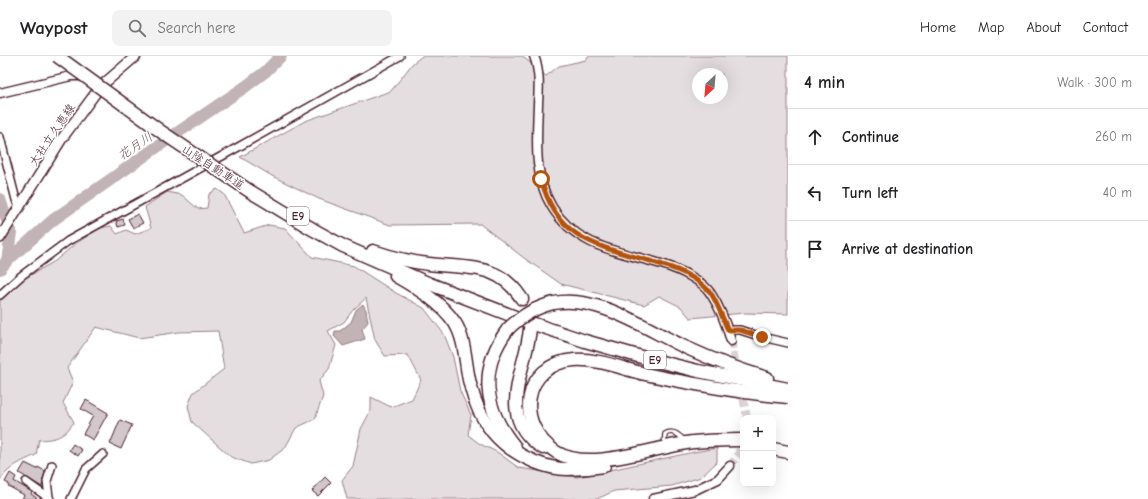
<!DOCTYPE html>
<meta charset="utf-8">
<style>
:root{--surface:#fff;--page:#f2f2f2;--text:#202124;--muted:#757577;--line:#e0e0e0}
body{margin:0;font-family:"Comic Neue","Klee One",sans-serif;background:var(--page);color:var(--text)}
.controls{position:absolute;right:12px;bottom:12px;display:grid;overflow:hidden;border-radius:8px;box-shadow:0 4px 16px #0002}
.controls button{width:36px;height:36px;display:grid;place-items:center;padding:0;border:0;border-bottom:1px solid var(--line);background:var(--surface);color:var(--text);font:20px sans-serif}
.compass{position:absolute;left:692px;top:12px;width:36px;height:36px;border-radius:50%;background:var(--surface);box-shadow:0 4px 16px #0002;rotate:206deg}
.stop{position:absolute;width:12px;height:12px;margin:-9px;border:3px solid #b45309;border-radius:50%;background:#fff}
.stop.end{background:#b45309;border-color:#fff;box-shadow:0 1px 4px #0008}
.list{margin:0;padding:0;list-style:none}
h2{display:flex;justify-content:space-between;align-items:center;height:52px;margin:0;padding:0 16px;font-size:17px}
h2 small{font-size:13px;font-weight:400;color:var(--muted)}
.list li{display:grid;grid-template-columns:26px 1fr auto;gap:12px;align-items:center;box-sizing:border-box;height:56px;padding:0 16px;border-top:1px solid var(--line)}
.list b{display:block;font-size:15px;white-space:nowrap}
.list em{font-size:13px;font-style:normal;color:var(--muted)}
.icon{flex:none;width:22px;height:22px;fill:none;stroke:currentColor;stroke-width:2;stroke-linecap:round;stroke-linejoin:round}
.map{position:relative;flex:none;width:788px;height:443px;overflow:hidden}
header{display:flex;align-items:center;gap:24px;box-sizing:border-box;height:56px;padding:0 20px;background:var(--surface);border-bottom:1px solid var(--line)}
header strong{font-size:19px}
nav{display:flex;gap:22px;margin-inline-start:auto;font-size:14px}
.search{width:280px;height:36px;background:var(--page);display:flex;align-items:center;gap:10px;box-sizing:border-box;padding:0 14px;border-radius:8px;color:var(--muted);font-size:15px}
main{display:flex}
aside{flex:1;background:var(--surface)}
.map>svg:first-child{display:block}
.green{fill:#e5dee0;stroke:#987e86;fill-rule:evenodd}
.water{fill:#c1b3b6;stroke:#91787e}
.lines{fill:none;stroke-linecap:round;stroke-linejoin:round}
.river{stroke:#c1b3b6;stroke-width:12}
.building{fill:#d2c7cb;stroke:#4a1f2b}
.tertiary-tunnel{stroke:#dbd2d5;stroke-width:8;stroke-dasharray:8 4;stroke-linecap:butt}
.service-casing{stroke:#4a1f2b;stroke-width:6}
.minor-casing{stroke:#4a1f2b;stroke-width:10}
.tertiary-casing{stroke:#4a1f2b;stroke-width:11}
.secondary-casing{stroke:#4a1f2b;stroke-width:12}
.motorway-casing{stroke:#4a1f2b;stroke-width:15}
.service{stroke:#fff;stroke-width:3.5}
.minor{stroke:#fff;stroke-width:7}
.tertiary{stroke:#fff;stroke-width:8}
.secondary{stroke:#fff;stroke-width:9}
.motorway{stroke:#fff;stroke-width:12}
.motorway-bridge-casing{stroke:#4a1f2b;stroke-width:15;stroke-linecap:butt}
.motorway-bridge{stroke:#fff;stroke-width:12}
.route{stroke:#b45309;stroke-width:5}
.labels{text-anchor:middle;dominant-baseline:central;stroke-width:3;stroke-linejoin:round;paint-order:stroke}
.shield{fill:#fff;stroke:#80626b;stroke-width:1}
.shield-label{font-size:11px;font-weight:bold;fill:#4a1f2b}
.street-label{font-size:12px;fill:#4a1f2b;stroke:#fff}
.water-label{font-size:13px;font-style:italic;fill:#74535c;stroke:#fff}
</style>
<header>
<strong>Waypost</strong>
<div class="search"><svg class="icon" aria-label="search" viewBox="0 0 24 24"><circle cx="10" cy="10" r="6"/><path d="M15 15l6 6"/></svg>Search here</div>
<nav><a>Home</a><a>Map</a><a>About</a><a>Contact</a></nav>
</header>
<main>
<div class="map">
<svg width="788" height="443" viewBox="0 0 788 443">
<rect width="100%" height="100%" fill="#fff"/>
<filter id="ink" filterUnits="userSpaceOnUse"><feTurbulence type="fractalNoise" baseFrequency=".025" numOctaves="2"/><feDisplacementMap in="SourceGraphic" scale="8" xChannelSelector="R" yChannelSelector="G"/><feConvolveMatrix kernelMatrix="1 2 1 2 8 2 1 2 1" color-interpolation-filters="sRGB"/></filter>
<g filter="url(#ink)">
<g class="green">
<path d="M422,0H522L546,20L559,10L586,4L588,0H788V258L745,257L690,262L681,251L659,240L644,249L561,228L524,202L480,168L390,169L319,143L272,120L240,101L305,65L391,35L412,8ZM698,18H722V42H698Z"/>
<path d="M217,133L224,138L244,177L269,169L285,172L312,201L354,210L396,237L424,252L444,278L453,301L460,335L471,359L468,379L480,388L497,396L519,412L577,421L694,396L717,392V406L701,421L672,430L614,435L597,443H347L342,424L353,410L361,373L371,354V341L391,351L412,343L421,324L408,299L385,300L375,284L366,242L353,254L344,266L328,275L336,289L329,313L319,325L323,340L315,363L296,372L285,392L269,404L251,408L231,401L192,366L188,350L193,337L224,313L218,275L179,276L139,282L96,271L67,312L73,326L63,347L74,366C64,381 57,383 39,384L36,399C22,405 8,411 0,425V245L22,224L55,205L75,188L100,172L111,170L117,178L126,174L135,178L151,172L145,151L167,136L182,139L198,153L207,152L209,138Z"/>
</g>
<polygon class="water" points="363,248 366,254 368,266 362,273 365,283 343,290 334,280 335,275 340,275 351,266 356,254"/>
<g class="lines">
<g class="river">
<polyline points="0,143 11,177 7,205"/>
<polyline points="0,213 7,205 53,164 177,77 245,31 265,16 281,0"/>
</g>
</g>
<g class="building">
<polygon points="138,158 143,167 133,172 128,163"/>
<polygon points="123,163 125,169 118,171 116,165"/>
<polygon points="86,344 108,357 93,384 83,378 93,360 81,353"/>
<polygon points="120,364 132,369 121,393 110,388"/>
<polygon points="73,388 82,394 78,400 69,394"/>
<polygon points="25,407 37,413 38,411 45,415 42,431 19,417"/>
<polygon points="10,417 16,421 14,425 32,436 31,438 38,443 22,443 24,439 8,430 9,428 5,426"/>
<polygon points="325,421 331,427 318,440 312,435"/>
</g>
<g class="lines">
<g class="tertiary-tunnel">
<polyline points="731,285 738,316"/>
<polyline points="741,331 747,362"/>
<polyline points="730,410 738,399 743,384"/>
</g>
<defs>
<path id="service" d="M664,390L665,378C673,373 679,379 685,385"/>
<g id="minor">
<polyline points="0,81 16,144 20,152"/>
<polyline points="0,239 21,220 68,185 224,99 400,0"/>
<polyline points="728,274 740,274 762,281 788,287"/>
<polyline points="26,426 50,443"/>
<polyline points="49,441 47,425 52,409"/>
<polyline points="71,443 86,413 103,398"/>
</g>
<g id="tertiary">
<path d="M534,0C540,16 539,31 538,48C537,83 533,120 552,151C584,203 643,194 690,220C697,224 706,230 711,238C719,250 727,271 731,285"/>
<polyline points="0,37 71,20 80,20 84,21"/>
<polyline points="653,443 695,434 718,423 730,410"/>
</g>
<polyline id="secondary" points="0,182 61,84 100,31 136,0"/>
<g id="motorway">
<polyline points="251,136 314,174 343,190 430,228 531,267 585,285 645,302 698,315 788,333"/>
<path d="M373,195C391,201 410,206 429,208C468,213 498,206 522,243"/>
<path d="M396,220C417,232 441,246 455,267C466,285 465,309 470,328C479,366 499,391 535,406C545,410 556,413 567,413C580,413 592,412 604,410"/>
<path d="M554,247C598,238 649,275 687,292C713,304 740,314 767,322"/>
<path d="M508,273C478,313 484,354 515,391"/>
<path d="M530,273C526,315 494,361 543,392"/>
<path d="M743,384C724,384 705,384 686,387C650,393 588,416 556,396C514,369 522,308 574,304C596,302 623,313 645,318C692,328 740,337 788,341"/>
<polyline points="773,393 788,396"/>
</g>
</defs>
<use href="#service" class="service-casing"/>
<use href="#minor" class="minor-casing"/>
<use href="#tertiary" class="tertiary-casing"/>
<use href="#secondary" class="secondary-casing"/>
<use href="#motorway" class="motorway-casing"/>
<use href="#service" class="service"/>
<use href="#minor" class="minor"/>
<use href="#tertiary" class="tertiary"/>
<use href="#secondary" class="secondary"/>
<use href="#motorway" class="motorway"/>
<defs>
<g id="motorway-bridge">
<polyline points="57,0 163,77 251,136"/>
<path d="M508,273C521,260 536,251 554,247"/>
</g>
</defs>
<use href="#motorway-bridge" class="motorway-bridge-casing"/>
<use href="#motorway-bridge" class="motorway-bridge"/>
</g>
</g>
<g class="lines" filter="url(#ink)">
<path class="route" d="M541,123C557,185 599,190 653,206C674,212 694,219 709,235C716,242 723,264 728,274H740L762,281"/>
</g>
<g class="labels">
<g class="shield">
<rect x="287" y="151" width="22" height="18" rx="3"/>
<rect x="644" y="295" width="22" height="18" rx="3"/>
</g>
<g class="shield-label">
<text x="298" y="160">E9</text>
<text x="655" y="304">E9</text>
</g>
<g class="street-label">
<text transform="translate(52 79) rotate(-56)">大社立久恵線</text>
<text transform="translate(213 111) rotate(33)">山陰自動車道</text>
</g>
<g class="water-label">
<text transform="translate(135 90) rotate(-35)">花月川</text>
</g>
</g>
</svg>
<div class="controls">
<button>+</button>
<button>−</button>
</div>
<svg class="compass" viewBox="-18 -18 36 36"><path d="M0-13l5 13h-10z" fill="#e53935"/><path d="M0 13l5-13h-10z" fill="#757577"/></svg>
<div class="stop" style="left:541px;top:123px"></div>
<div class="stop end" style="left:762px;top:281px"></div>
</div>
<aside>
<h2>4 min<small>Walk · 300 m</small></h2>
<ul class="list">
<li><svg class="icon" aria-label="ahead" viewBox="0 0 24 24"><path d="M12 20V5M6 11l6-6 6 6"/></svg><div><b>Continue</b></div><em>260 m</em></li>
<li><svg class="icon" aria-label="left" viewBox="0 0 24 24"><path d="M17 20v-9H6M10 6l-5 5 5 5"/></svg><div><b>Turn left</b></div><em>40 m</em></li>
<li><svg class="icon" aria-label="arrive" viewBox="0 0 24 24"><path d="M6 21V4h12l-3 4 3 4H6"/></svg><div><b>Arrive at destination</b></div></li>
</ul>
</aside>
</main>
